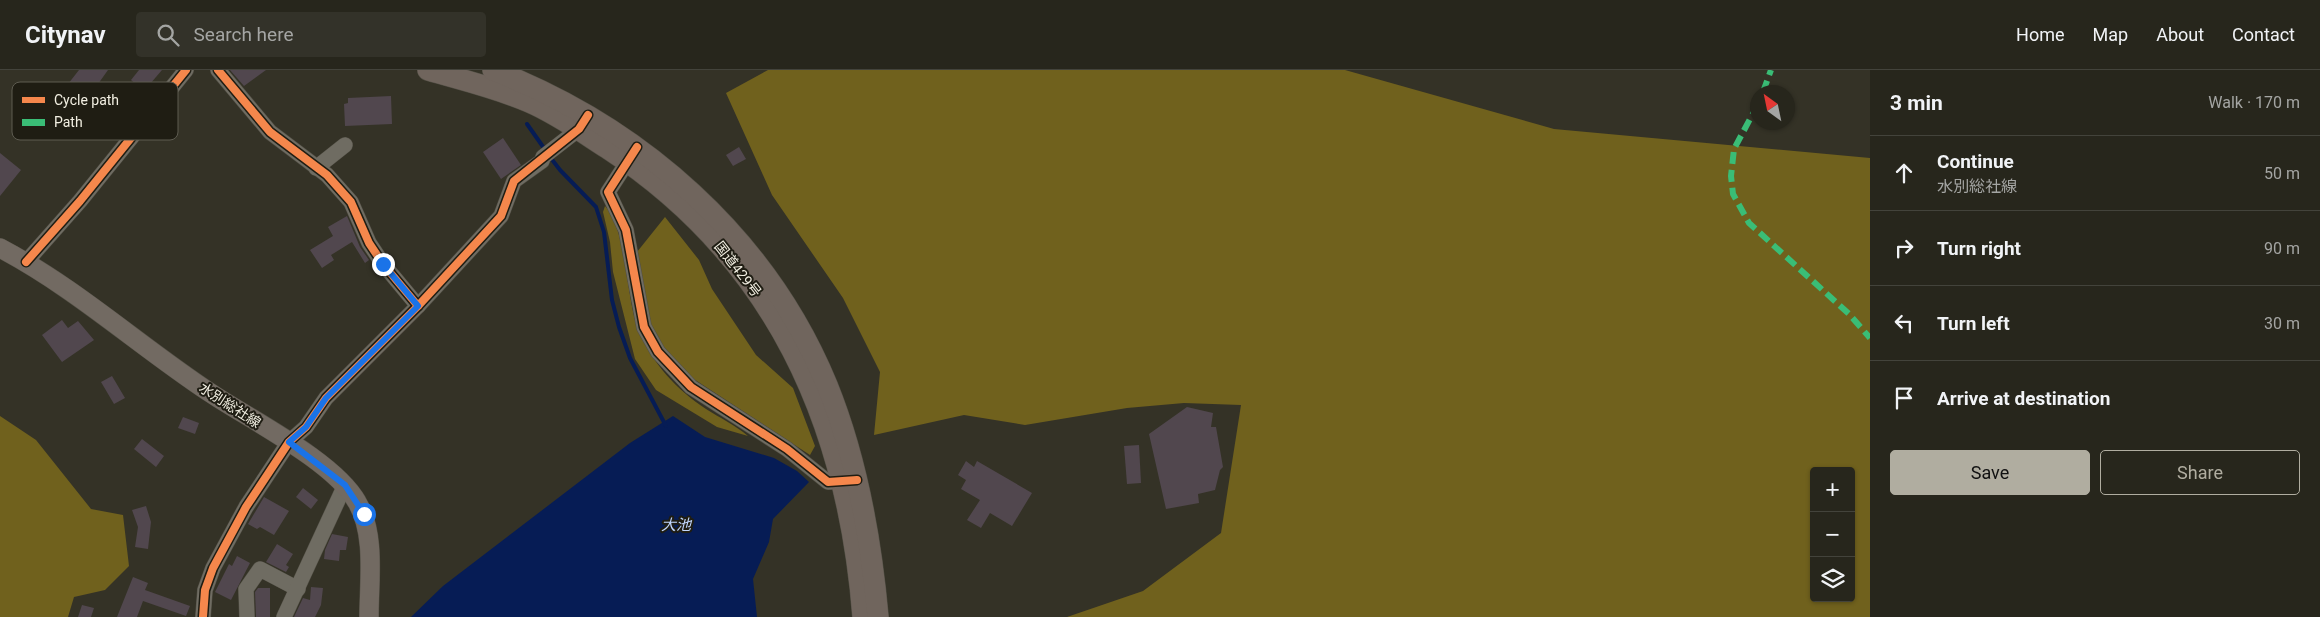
<!DOCTYPE html>
<meta charset="utf-8">
<style>
:root{--surface:#27261c;--page:#333229;--text:#f1f3f6;--muted:#a4a5a3;--line:#43433b;--accent:#b0ada0}
body{margin:0;font-family:Roboto,"Noto Sans JP",sans-serif;background:var(--page);color:var(--text)}
.controls{position:absolute;right:15px;bottom:15px;display:grid;overflow:hidden;border-radius:5px;box-shadow:0 1px 4px #0004}
.controls button{width:45px;height:45px;display:grid;place-items:center;padding:0;border:0;border-bottom:1px solid var(--line);background:var(--surface);color:var(--text);font:25px sans-serif}
.compass{position:absolute;left:1750px;top:15px;width:45px;height:45px;border-radius:50%;background:var(--surface);box-shadow:0 1px 4px #0004;rotate:327deg}
.stop{position:absolute;width:15px;height:15px;margin:-11px;border:4px solid #1a73e8;border-radius:50%;background:#fff}
.stop.end{background:#1a73e8;border-color:#fff;box-shadow:0 1px 5px #0008}
.list{margin:0;padding:0;list-style:none}
h2{display:flex;justify-content:space-between;align-items:center;height:65px;margin:0;padding:0 20px;font-size:21px}
h2 small{font-size:16px;font-weight:400;color:var(--muted)}
.list li{display:grid;grid-template-columns:32px 1fr auto;gap:15px;align-items:center;box-sizing:border-box;height:75px;padding:0 20px;border-top:1px solid var(--line)}
.list b{display:block;font-size:19px;white-space:nowrap}
.list p{margin:0;font-size:16px;white-space:nowrap;color:var(--muted)}
.list em{font-size:16px;font-style:normal;color:var(--muted)}
.actions{display:flex;gap:10px;padding:15px 20px}
.actions a{flex:1;padding:11px 0;border:1px solid var(--accent);border-radius:5px;text-align:center;font-size:18px;color:var(--accent)}
.actions .main{background:var(--accent);color:#111}
.icon{flex:none;width:28px;height:28px;fill:none;stroke:currentColor;stroke-width:2;stroke-linecap:round;stroke-linejoin:round}
.map{position:relative;flex:none;width:1870px;height:547px;overflow:hidden}
header{display:flex;align-items:center;gap:30px;box-sizing:border-box;height:70px;padding:0 25px;background:var(--surface);border-bottom:1px solid var(--line)}
header strong{font-size:24px}
nav{display:flex;gap:28px;margin-inline-start:auto;font-size:18px}
.search{width:350px;height:45px;background:var(--page);display:flex;align-items:center;gap:12px;box-sizing:border-box;padding:0 18px;border-radius:5px;color:var(--muted);font-size:19px}
main{display:flex}
aside{flex:1;background:var(--surface)}
.map>svg:first-child{display:block}
.forest{fill:#70611d;fill-rule:evenodd}
.water{fill:#061c55}
.lines{fill:none;stroke-linecap:round;stroke-linejoin:round}
.stream{stroke:#061c55;stroke-width:4}
.building{fill:#51474e}
.minor-casing{stroke:#535046;stroke-width:16}
.major-casing{stroke:#535046;stroke-width:20}
.highway-casing{stroke:#535046;stroke-width:22}
.minor{stroke:#6f6c62;stroke-width:15}
.major{stroke:#726a62;stroke-width:19}
.highway{stroke:#70655d;stroke-width:21}
.quiet{stroke:#3abd76;stroke-width:6;stroke-dasharray:12 6;stroke-linecap:butt}
.cycleway-casing{stroke:#1f1d13;stroke-width:11}
.cycleway{stroke:#f5874c;stroke-width:8}
.route{stroke:#1a73e8;stroke-width:6}
.labels{text-anchor:middle;dominant-baseline:central;stroke-width:4;stroke-linejoin:round;paint-order:stroke}
.street-label{font-size:14px;fill:#f2efe2;stroke:#1f1d13}
.water-label{font-size:15px;font-style:italic;fill:#c1d6fd;stroke:#1f1d13}
.key{fill:#1f1d13;stroke:#5e5c51;stroke-width:1}
.key-label{font-size:14px;fill:#f2efe2}
</style>
<header>
<strong>Citynav</strong>
<div class="search"><svg class="icon" aria-label="search" viewBox="0 0 24 24"><circle cx="10" cy="10" r="6"/><path d="M15 15l6 6"/></svg>Search here</div>
<nav><a>Home</a><a>Map</a><a>About</a><a>Contact</a></nav>
</header>
<main>
<div class="map">
<svg width="1870" height="547" viewBox="0 0 1870 547">
<rect width="100%" height="100%" fill="#343226"/>
<g class="forest">
<path d="M768,0H1345L1554,59L1870,88V547H1067L1143,521L1221,463L1241,335L1184,333L1127,338L1025,355L964,345L874,365L880,302L843,228L772,125L726,23ZM1814,401H1851V528H1814Z"/>
<path d="M605,136C627,158 626,231 639,261C652,293 677,320 706,339C720,348 735,355 748,366L717,357L656,320L635,289L613,202L610,172L603,142Z"/>
<polygon points="665,147 699,190 712,219 756,285 793,318 815,376 810,385 686,304 664,281 650,254 637,182"/>
<polygon points="0,346 36,370 91,439 123,445 129,496 105,520 74,527 68,547 0,547"/>
</g>
<polygon class="water" points="673,346 705,367 774,388 797,401 809,412 773,449 769,472 753,509 757,547 411,547 443,516 630,373"/>
<g class="lines">
<g class="stream">
<polyline points="527,54 546,81"/>
<polyline points="550,87 560,100 596,137 604,162 612,230 619,257 630,288 666,356"/>
</g>
</g>
<g class="building">
<polygon points="79,0 108,0 98,14 88,24 85,22 75,34 61,23"/>
<polygon points="139,0 162,0 144,21 131,10"/>
<polygon points="230,0 266,0 244,16"/>
<polygon points="391,26 392,54 345,56 344,34 348,33 348,28"/>
<polygon points="503,68 521,95 501,109 483,82"/>
<polygon points="739,77 746,89 733,96 726,85"/>
<polygon points="0,83 21,100 0,126"/>
<polygon points="347,146 360,177 369,190 365,193 352,172 331,185 334,190 322,198 310,180 333,166 328,157"/>
<polygon points="62,250 68,258 78,251 94,270 62,292 42,265"/>
<polygon points="112,306 125,328 114,334 101,312"/>
<polygon points="1187,337 1213,343 1211,357 1216,357 1223,397 1220,400 1215,420 1198,424 1199,433 1166,439 1149,364"/>
<polygon points="183,347 199,353 195,364 178,358"/>
<polygon points="142,369 164,386 156,397 134,379"/>
<polygon points="1139,375 1141,413 1127,414 1124,376"/>
<polygon points="966,391 974,397 977,391 1032,423 1012,456 990,443 981,458 967,450 980,430 961,419 966,410 958,405"/>
<polygon points="303,418 318,430 311,439 296,427"/>
<polygon points="264,427 289,441 274,465 260,457 257,459 248,454"/>
<polygon points="146,436 151,452 148,479 135,477 138,457 132,440"/>
<polygon points="332,464 348,467 346,480 340,480 339,491 324,489 325,480"/>
<polygon points="277,474 293,484 286,495 289,497 286,502 266,492"/>
<polygon points="237,486 250,493 231,530 215,522 229,494 232,496"/>
<polygon points="133,507 148,513 145,520 190,536 186,546 143,531 137,547 117,547"/>
<polygon points="311,517 323,518 321,535 315,547 294,547 303,528 310,530"/>
<polygon points="258,518 270,518 270,547 256,547 255,522"/>
<polygon points="82,535 94,538 91,547 78,547"/>
</g>
<g class="lines">
<defs>
<g id="minor">
<polyline points="218,0 270,62 327,105 351,132 369,173 383,194 418,236"/>
<polyline points="632,85 608,122 626,160 644,257 658,282 691,317 787,379 828,412 849,411"/>
<polyline points="316,98 345,75"/>
<polyline points="26,192 80,131 186,0"/>
<polyline points="203,547 205,520 213,498 246,437 289,372 306,357 326,328 418,236 501,146 514,111 542,91 543,87 579,59 584,51"/>
<polyline points="247,547 246,519 260,499 298,519"/>
<polyline points="284,547 345,415"/>
</g>
<path id="major" d="M0,178C76,218 138,275 209,322C249,349 334,391 357,432C376,464 369,511 369,547"/>
<g id="highway">
<path d="M428,0C462,10 497,18 529,32C557,44 582,62 607,78C775,188 848,352 863,547"/>
<path d="M493,0C640,57 766,167 827,315C857,389 871,468 878,547"/>
</g>
</defs>
<use href="#minor" class="minor-casing"/>
<use href="#major" class="major-casing"/>
<use href="#highway" class="highway-casing"/>
<use href="#minor" class="minor"/>
<use href="#major" class="major"/>
<use href="#highway" class="highway"/>
<g class="quiet">
<polyline points="1763,22 1771,0"/>
<polyline points="1758,34 1734,79 1731,106 1733,124 1749,153 1849,244 1870,268"/>
</g>
<defs>
<g id="cycleway">
<polyline points="218,0 270,62 327,105 351,132 369,173 383,194 418,236"/>
<polyline points="637,77 608,122 626,160 644,257 658,282 691,317 787,379 828,412 857,410"/>
<polyline points="26,192 80,131 186,0"/>
<polyline points="203,547 205,520 213,498 246,437 289,372 306,357 326,328 418,236 501,146 514,111 579,59 588,45"/>
</g>
</defs>
<use href="#cycleway" class="cycleway-casing"/>
<use href="#cycleway" class="cycleway"/>
</g>
<g class="lines">
<polyline class="route" points="364,444 345,415 289,372 306,357 326,328 418,236 383,194"/>
</g>
<g class="labels">
<g class="street-label">
<text transform="translate(738 199) rotate(52)">国道429号</text>
<text transform="translate(230 335) rotate(33)">水別総社線</text>
</g>
<g class="water-label">
<text x="676" y="455">大池</text>
</g>
</g>
<rect x="12" y="12" width="166" height="58" rx="8" class="key"/>
<rect x="22" y="27" width="23" height="6" fill="#f5874c"/>
<rect x="22" y="49" width="23" height="7" fill="#3abd76"/>
<g class="key-label">
<text x="54" y="35">Cycle path</text>
<text x="54" y="57">Path</text>
</g>
</svg>
<div class="controls">
<button>+</button>
<button>−</button>
<button><svg class="icon" aria-label="layers" viewBox="0 0 24 24"><path d="M12 4l9 5-9 5-9-5zM3 14l9 5 9-5"/></svg></button>
</div>
<svg class="compass" viewBox="-18 -18 36 36"><path d="M0-13l5 13h-10z" fill="#e53935"/><path d="M0 13l5-13h-10z" fill="#a4a5a3"/></svg>
<div class="stop" style="left:364px;top:444px"></div>
<div class="stop end" style="left:383px;top:194px"></div>
</div>
<aside>
<h2>3 min<small>Walk · 170 m</small></h2>
<ul class="list">
<li><svg class="icon" aria-label="ahead" viewBox="0 0 24 24"><path d="M12 20V5M6 11l6-6 6 6"/></svg><div><b>Continue</b><p>水別総社線</p></div><em>50 m</em></li>
<li><svg class="icon" aria-label="right" viewBox="0 0 24 24"><path d="M7 20v-9h11M14 6l5 5-5 5"/></svg><div><b>Turn right</b></div><em>90 m</em></li>
<li><svg class="icon" aria-label="left" viewBox="0 0 24 24"><path d="M17 20v-9H6M10 6l-5 5 5 5"/></svg><div><b>Turn left</b></div><em>30 m</em></li>
<li><svg class="icon" aria-label="arrive" viewBox="0 0 24 24"><path d="M6 21V4h12l-3 4 3 4H6"/></svg><div><b>Arrive at destination</b></div></li>
</ul>
<div class="actions"><a class="main">Save</a><a>Share</a></div>
</aside>
</main>
